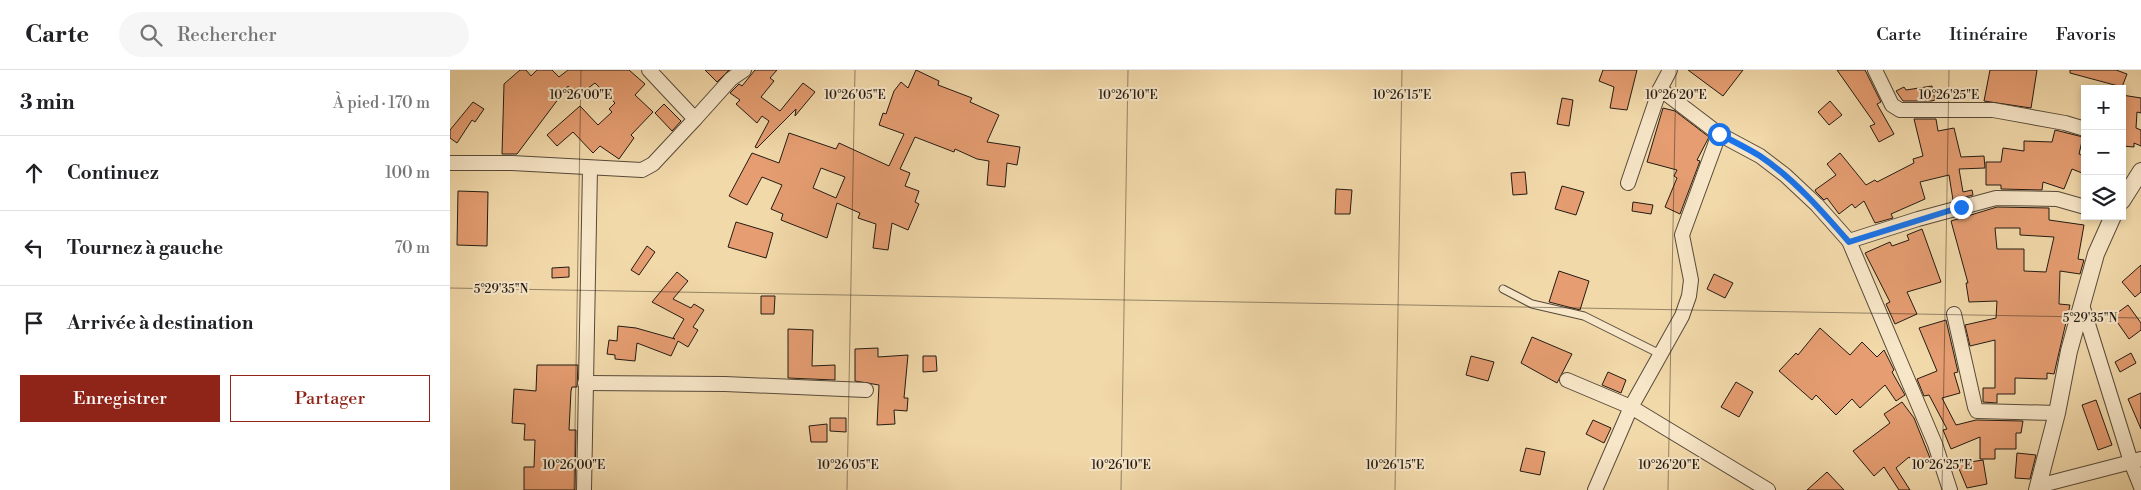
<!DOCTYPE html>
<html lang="fr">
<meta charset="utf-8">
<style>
:root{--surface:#fff;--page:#f6f6f6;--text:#202124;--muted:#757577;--line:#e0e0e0;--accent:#8f2418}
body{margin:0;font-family:"Libre Bodoni",serif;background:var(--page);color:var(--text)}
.controls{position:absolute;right:15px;top:15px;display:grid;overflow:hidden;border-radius:0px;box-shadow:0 2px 8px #0003}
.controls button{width:45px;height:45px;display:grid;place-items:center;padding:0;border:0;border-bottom:1px solid var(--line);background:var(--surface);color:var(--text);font:25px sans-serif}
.stop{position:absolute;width:15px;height:15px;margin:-11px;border:4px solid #1a73e8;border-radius:50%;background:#fff}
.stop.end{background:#1a73e8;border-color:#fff;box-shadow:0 1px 5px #0008}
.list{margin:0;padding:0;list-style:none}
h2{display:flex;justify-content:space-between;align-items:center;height:65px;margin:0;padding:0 20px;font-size:21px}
h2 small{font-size:16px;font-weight:400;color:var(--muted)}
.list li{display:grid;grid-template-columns:32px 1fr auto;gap:15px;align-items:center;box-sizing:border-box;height:75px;padding:0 20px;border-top:1px solid var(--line)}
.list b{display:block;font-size:19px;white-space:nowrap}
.list em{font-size:16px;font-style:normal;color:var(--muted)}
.actions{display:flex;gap:10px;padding:15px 20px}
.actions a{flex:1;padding:11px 0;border:1px solid var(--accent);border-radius:0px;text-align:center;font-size:18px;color:var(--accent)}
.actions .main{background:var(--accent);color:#fff}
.icon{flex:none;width:28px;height:28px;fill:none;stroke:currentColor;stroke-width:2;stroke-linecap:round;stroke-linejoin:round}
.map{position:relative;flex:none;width:1691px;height:420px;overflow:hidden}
header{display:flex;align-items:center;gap:30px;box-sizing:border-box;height:70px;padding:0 25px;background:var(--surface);border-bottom:1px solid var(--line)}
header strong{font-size:24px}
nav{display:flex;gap:28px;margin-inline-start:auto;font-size:18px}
.search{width:350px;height:45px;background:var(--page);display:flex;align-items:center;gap:12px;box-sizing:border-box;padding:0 18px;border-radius:28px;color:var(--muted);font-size:19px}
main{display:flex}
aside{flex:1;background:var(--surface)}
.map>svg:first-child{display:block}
.building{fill:#e59d71;stroke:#231b13;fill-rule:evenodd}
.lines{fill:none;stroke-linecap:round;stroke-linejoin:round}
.service-casing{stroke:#574a39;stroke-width:9}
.minor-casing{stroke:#574a39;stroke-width:16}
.tertiary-casing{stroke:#574a39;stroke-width:18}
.service{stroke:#f7e6c8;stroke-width:7}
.minor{stroke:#f7e6c8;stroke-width:14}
.tertiary{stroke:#f7e6c8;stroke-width:16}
.route{stroke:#1a73e8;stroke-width:6}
.ticks{fill:none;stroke:#231b13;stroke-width:1;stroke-opacity:0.45}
.ticks-label{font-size:12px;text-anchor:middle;fill:#231b13;stroke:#f7e6c8;stroke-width:4;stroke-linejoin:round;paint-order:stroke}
</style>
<header>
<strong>Carte</strong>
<div class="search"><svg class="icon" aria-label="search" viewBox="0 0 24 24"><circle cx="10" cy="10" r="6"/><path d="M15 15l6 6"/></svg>Rechercher</div>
<nav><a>Carte</a><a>Itinéraire</a><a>Favoris</a></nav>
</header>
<main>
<aside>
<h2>3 min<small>À pied · 170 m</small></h2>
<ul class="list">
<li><svg class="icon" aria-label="ahead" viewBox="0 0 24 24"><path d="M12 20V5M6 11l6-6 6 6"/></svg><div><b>Continuez</b></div><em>100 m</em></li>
<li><svg class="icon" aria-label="left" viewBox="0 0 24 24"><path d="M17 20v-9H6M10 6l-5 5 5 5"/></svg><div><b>Tournez à gauche</b></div><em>70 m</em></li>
<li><svg class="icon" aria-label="arrive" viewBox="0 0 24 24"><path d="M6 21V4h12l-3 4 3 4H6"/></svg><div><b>Arrivée à destination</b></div></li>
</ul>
<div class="actions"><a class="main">Enregistrer</a><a>Partager</a></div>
</aside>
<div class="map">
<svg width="1691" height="420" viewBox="0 0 1691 420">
<rect width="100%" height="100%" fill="#f2d9aa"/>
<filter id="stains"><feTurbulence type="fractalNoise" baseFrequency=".004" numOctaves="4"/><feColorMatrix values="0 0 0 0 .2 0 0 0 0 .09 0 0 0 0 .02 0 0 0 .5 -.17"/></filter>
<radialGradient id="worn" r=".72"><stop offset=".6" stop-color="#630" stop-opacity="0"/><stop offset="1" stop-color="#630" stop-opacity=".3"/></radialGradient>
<g class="building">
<polygon points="70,0 76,0 81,6 87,0 102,0 109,7 118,0 179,0 195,14 185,25 203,42 181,65 184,68 169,89 150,76 143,83 123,62 107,76 97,65 130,36 148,55 162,42 159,39 165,33 145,13 126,27 118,16 67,84 52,84 54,14"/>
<polygon points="255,0 279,0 267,12"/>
<polygon points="305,0 327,0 320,8 324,11 311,27 330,41 353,13 365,22 345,46 346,39 307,78 305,77 319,51 312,46 307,53 286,34 290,30 280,23 289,14 292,16"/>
<path d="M466,0L489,11L488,15L522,28L520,32L549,45L537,72L570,77L567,95L557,93L555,117L537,115L539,91L527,89L505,79L504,82L465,67L450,99L460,103L455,116L469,121L465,132L469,134L458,160L442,153L438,180L423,178L426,154L408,148L410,143L387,133L377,168L331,150L333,144L321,139L332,115L312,107L297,135L279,126L302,83L329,93L339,63L386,79L389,73L439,96L454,64L429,55L433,43L436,44L444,21L451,12L458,18ZM371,98L395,107L386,128L363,118Z"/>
<polygon points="1153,0 1187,0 1177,40 1160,38 1164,17 1149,11"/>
<polygon points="1238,0 1293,0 1273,26"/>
<polygon points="1387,0 1415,0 1431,32 1427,34 1444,64 1429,72 1420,56 1425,54"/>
<polygon points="1540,0 1587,0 1581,38 1534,31"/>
<polygon points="1620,0 1666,0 1677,4 1672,17 1620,3"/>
<polygon points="1482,16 1485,30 1482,31 1453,31 1446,21 1454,17 1456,20"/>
<polygon points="1672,25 1691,28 1691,43 1687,42 1686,58 1691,60 1691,76 1684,73 1684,77 1672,76"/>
<polygon points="1112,28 1123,30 1119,56 1107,54"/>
<polygon points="1380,31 1392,45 1379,55 1368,42"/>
<polygon points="23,32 34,39 25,52 22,50 7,73 0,68 0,60"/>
<polygon points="214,34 231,51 222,61 205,43"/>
<polygon points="1213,38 1225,41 1259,67 1247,90 1250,91 1230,144 1215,137 1227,108 1224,106 1227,100 1197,92"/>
<polygon points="1464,49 1486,49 1488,61 1504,58 1511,87 1534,86 1535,98 1509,99 1513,122 1522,120 1523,125 1503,130 1499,105 1470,112 1475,129 1441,144 1443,148 1425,153 1414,131 1405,138 1402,134 1389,144 1377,128 1374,130 1366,122 1365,120 1386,105 1377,94 1390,83 1416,115 1425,110 1427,112 1464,93 1463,89 1473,86"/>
<polygon points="1605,60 1633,67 1629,84 1635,87 1635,97 1632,103 1622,99 1614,119 1593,112 1592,120 1551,119 1551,115 1536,115 1536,92 1551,92 1553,78 1574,81 1574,71 1602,72"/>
<polygon points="1075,102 1077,124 1063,125 1061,103"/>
<polygon points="1112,116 1134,122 1126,145 1105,139"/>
<polygon points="886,119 902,120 900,144 885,144"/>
<polygon points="8,121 38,122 37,176 7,175"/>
<polygon points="1183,132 1203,135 1201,144 1182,141"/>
<path d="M1547,137L1599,138V150L1634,155L1628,189L1634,190L1630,204L1610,201L1609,234L1620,235L1604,304L1597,303V309L1565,308V324H1547V333L1533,332V318H1545V270L1520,276L1515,255L1546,248L1547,231L1519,232L1516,213H1518L1501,151ZM1545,158H1570V165L1604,167L1596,202L1574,201V179H1547Z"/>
<polygon points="286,152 323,163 316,188 278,177"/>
<polygon points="1472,159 1491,212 1457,222 1467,244 1445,254 1436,234 1440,232 1415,183 1440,172 1442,176 1459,170 1457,165"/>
<polygon points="197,176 205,182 189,205 181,200"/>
<polygon points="1691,195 1691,222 1685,227 1672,212"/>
<polygon points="119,197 119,207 102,208 102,198"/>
<polygon points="1109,201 1139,211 1130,240 1099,232"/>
<polygon points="227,202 238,211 223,229 241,238 244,234 254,240 243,257 248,260 238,277 228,271 221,286 187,273 185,291 165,289 165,285 157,284 159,270 167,271 168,256 186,258 225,269 223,268 234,249 202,232"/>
<polygon points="1264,204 1283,213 1275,228 1257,219"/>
<polygon points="311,226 325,226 324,244 311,244"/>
<polygon points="1678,235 1691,253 1691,260 1679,269 1663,246"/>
<polygon points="1496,250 1508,302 1504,303 1510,323 1492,328 1506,355 1526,350 1573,351 1571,363 1566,363 1566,379 1545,379 1545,389 1530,389 1530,367 1501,379 1493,360 1497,359 1479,325 1474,326 1467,309 1487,301 1469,258"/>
<polygon points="1370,258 1400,285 1412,272 1427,287 1434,280 1444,300 1442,302 1455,325 1446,331 1435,315 1410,338 1402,329 1386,345 1366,325 1362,330 1329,301 1346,283 1348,285"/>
<polygon points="338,259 363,260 362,296 385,295 385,310 338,308"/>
<polygon points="1082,267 1122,284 1107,313 1071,293"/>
<polygon points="428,278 428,287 458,285 454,328 458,328 457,341 444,340 445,354 427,355 429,315 405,311 405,279"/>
<polygon points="1681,283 1686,293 1670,302 1665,292"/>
<polygon points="473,286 486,286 487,301 473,302"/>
<polygon points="1021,286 1044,292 1038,311 1016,305"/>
<polygon points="87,295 128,295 127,317 122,317 121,321 119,360 126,360 125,420 74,420 74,397 84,397 85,370 74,370 75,354 62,353 64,319 86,321"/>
<polygon points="1158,302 1176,310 1171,323 1152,315"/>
<polygon points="1286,312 1303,322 1289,347 1271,337"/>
<polygon points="1691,323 1691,359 1678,329"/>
<polygon points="1646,330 1662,375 1648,380 1632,335"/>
<polygon points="1452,332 1464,348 1480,388 1465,394 1459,387 1446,398 1460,420 1449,420 1434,397 1424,406 1403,381 1440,353 1434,344"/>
<polygon points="380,348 396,348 396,362 380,361"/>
<polygon points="1143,350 1161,358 1154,373 1136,364"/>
<polygon points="377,354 377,372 361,372 359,356"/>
<polygon points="1076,378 1095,382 1090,405 1070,401"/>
<polygon points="1567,383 1586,385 1580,409 1565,408"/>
<polygon points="1533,390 1537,414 1517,418 1507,394"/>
<polygon points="1377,402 1394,420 1357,420"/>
</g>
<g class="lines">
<defs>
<polyline id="service" points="1053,219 1082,234 1134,246 1210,284"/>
<g id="minor">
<polyline points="1425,0 1442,35 1450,40 1543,40 1615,53 1635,59"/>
<polyline points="1210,19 1269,64 1310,86 1335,105 1367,135 1399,171 1485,374 1500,420"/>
<polyline points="245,49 281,9 294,0"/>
<polyline points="0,93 62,93 192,100 203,94 245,49 199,0"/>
<polyline points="1178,113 1210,19 1220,0"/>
<polyline points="1399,171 1468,149 1546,128 1607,129 1635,137"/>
<polyline points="1633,238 1681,392 1691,389"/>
<polyline points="1504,244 1525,337 1527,341 1607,343"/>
<polyline points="1117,310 1181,337 1232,246 1239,226 1241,210 1232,165 1269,64"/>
<polyline points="135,313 275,314 416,320"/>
<polyline points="1588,416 1681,392 1691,417"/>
<polyline points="134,420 140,98"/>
<polyline points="1145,420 1181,337 1318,420"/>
</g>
<g id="tertiary">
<polyline points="1672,131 1691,101"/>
<polyline points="1587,420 1607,343 1619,281 1646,184 1663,146"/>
</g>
</defs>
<use href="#service" class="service-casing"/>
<use href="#minor" class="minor-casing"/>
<use href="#tertiary" class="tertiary-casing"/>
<use href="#service" class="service"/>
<use href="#minor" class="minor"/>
<use href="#tertiary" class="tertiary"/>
</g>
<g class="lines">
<path class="route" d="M1269,64C1283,71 1297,78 1310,86C1344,109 1372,141 1399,172L1511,137"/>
</g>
<path class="ticks" d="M0,218L1691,248M124,420L131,0M397,420L405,0M671,420L678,0M945,420L952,0M1218,420L1226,0M1492,420L1499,0"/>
<g class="ticks-label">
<text x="131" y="29">10°26'00"E</text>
<text x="405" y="29">10°26'05"E</text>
<text x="678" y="29">10°26'10"E</text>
<text x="952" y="29">10°26'15"E</text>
<text x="1226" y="29">10°26'20"E</text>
<text x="1499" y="29">10°26'25"E</text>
<text x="51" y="223">5°29'35"N</text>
<text x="1640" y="252">5°29'35"N</text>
<text x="124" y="399">10°26'00"E</text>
<text x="398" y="399">10°26'05"E</text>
<text x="671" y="399">10°26'10"E</text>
<text x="945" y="399">10°26'15"E</text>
<text x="1219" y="399">10°26'20"E</text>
<text x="1492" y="399">10°26'25"E</text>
</g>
<rect width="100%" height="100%" filter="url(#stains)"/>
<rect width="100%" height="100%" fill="url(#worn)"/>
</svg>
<div class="controls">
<button>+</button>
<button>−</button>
<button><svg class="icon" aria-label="layers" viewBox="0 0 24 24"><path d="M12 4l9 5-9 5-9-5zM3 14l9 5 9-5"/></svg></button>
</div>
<div class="stop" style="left:1269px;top:64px"></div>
<div class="stop end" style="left:1511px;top:137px"></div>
</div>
</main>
